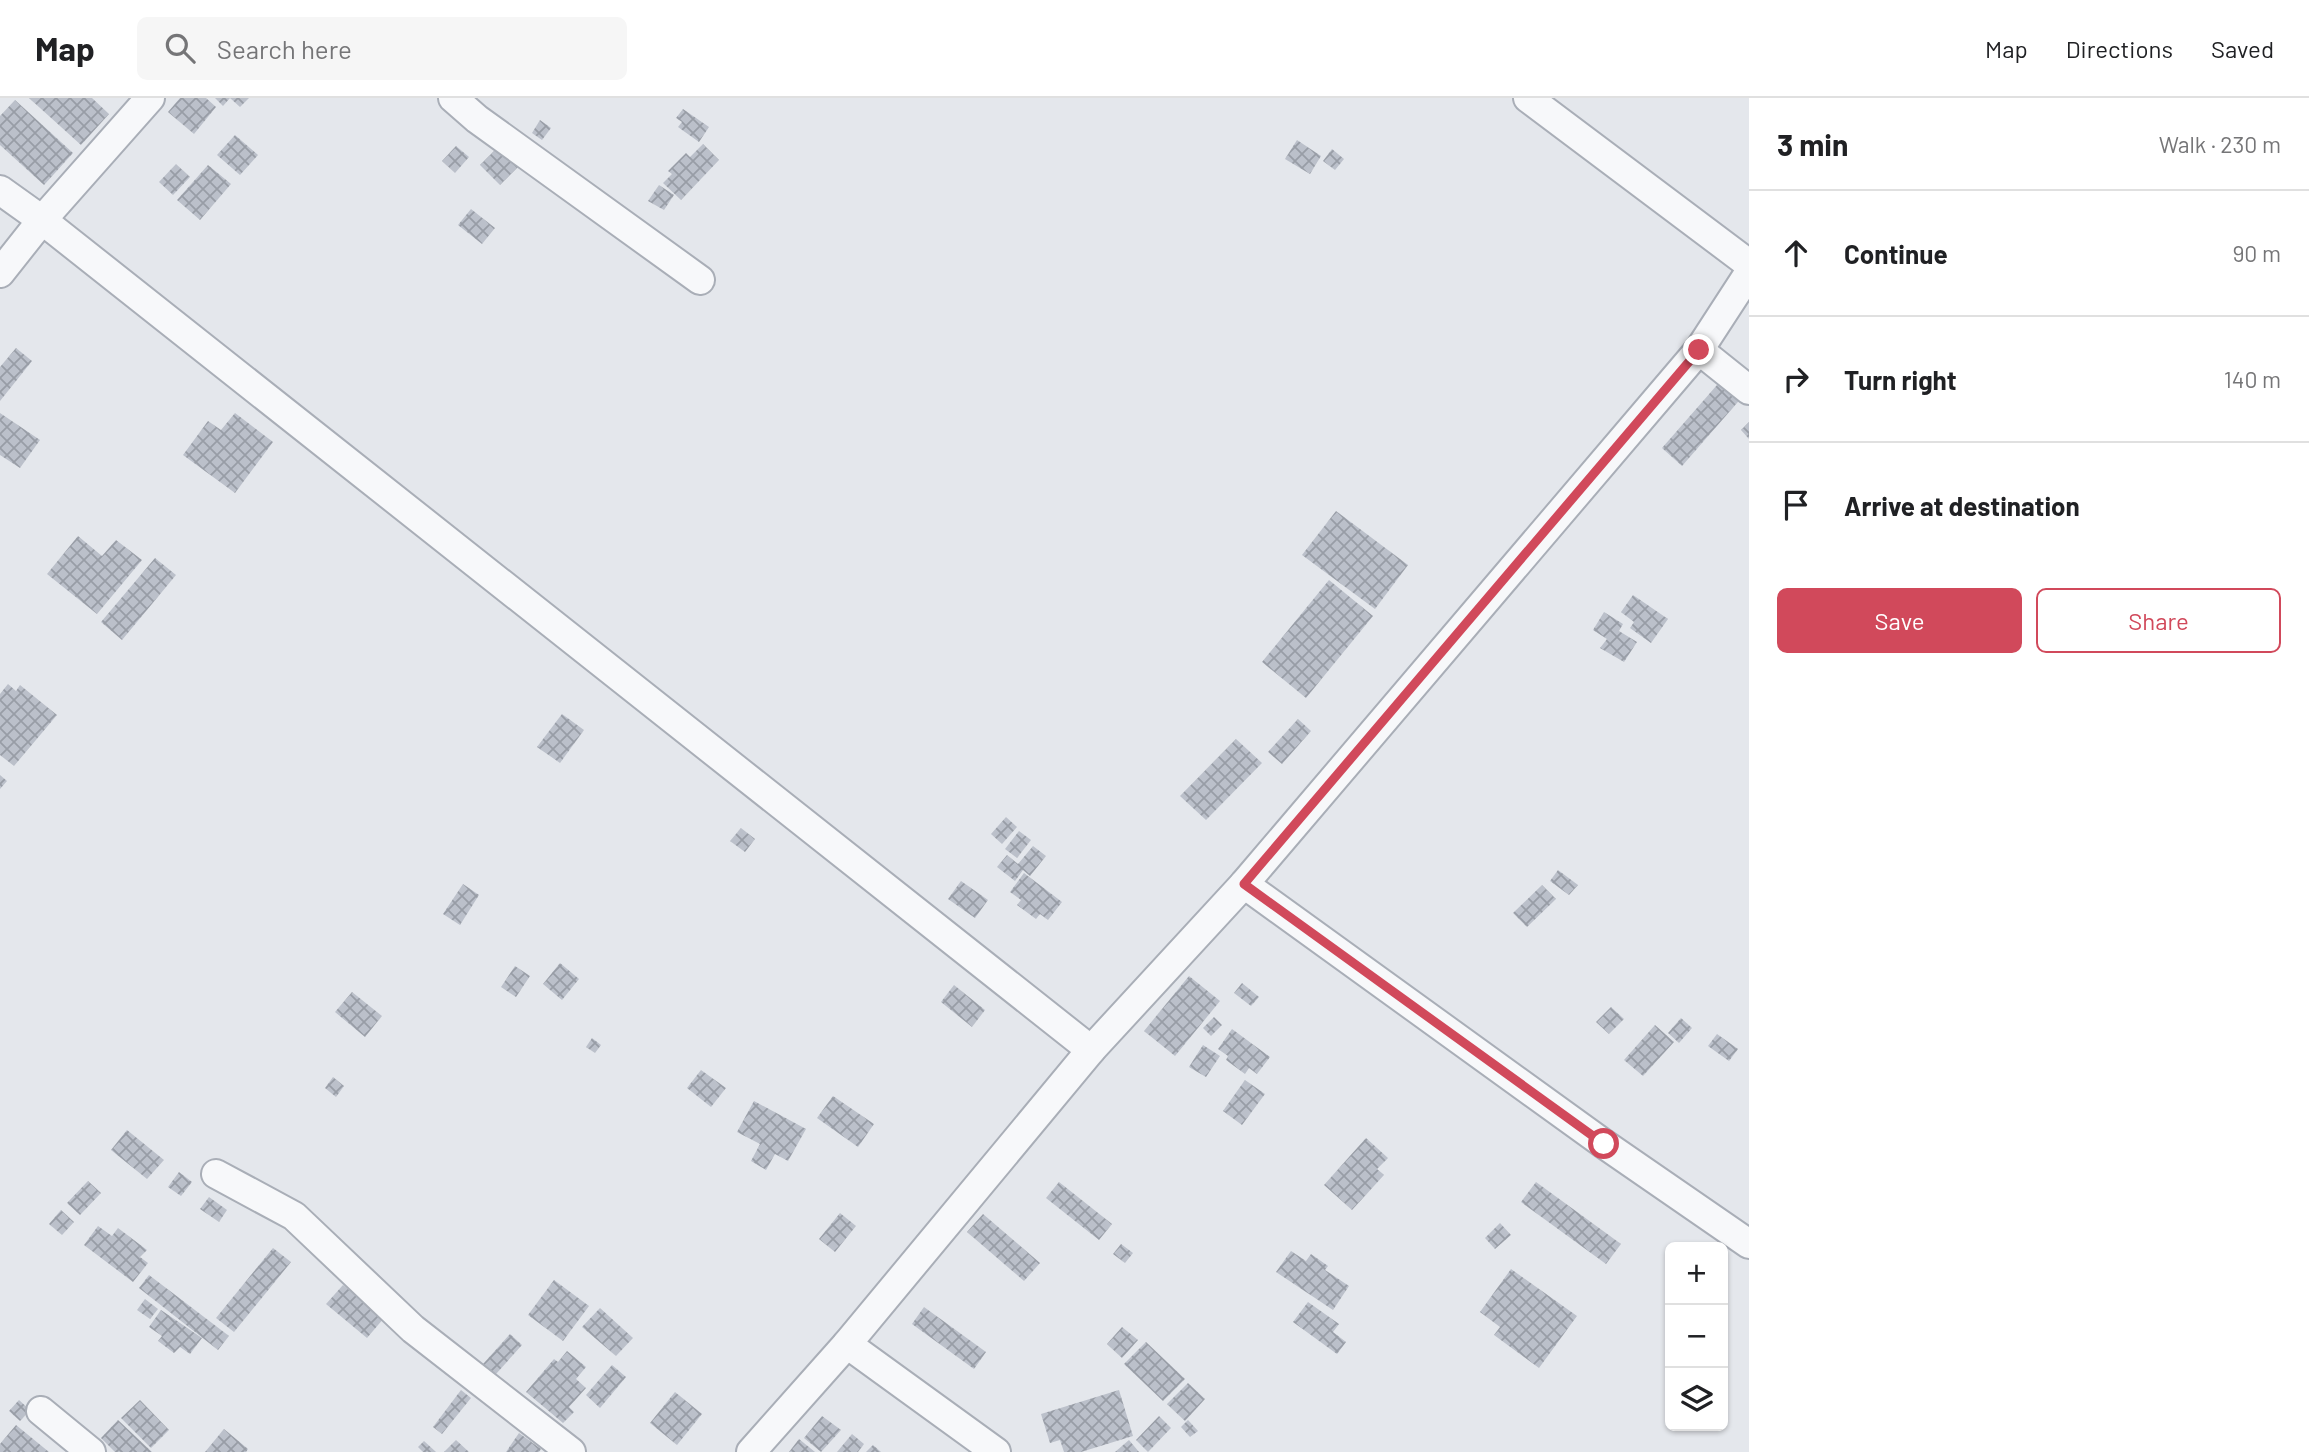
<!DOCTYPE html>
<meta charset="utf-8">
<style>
:root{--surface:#fff;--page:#f6f6f6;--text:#202124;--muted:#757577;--line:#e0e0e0;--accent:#d1495b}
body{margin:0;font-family:Barlow,sans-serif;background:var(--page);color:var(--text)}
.controls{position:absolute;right:21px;bottom:21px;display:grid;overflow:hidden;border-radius:10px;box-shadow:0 2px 5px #0004}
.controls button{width:63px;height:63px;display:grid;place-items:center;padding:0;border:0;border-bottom:2px solid var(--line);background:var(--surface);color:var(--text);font:35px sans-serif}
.stop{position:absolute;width:21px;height:21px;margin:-16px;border:5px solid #d1495b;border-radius:50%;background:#fff}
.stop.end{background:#d1495b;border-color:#fff;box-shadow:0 2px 7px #0008}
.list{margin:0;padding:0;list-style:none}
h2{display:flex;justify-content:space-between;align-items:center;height:91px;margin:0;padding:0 28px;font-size:30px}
h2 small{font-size:23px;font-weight:400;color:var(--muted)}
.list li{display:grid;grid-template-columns:46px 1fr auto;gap:21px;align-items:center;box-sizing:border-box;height:126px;padding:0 28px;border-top:2px solid var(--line)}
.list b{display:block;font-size:26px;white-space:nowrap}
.list em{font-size:23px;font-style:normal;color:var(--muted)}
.actions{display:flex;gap:14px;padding:21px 28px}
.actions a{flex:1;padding:16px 0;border:2px solid var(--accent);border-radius:10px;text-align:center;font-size:24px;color:var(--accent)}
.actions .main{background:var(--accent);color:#fff}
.icon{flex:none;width:38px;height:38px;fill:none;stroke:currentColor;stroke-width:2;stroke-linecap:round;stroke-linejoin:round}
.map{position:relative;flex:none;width:1749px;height:1354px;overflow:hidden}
header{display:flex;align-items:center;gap:42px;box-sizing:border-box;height:98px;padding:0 35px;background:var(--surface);border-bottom:2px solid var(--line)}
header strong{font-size:33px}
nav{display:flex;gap:38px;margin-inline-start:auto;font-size:24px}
.search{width:490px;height:63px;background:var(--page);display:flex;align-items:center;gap:18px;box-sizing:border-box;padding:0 24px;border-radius:10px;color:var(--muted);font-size:26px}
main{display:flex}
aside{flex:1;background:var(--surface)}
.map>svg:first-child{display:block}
.building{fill:url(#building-cross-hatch)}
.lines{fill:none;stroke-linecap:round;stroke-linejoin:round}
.street-casing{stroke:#a9aeb7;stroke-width:32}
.street{stroke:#f7f8fa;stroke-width:28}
.route{stroke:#d1495b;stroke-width:9}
</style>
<header>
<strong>Map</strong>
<div class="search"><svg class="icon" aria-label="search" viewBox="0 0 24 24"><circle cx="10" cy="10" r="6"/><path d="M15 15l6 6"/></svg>Search here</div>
<nav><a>Map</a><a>Directions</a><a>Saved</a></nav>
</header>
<main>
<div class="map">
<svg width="1749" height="1354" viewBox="0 0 1749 1354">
<defs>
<pattern id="building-cross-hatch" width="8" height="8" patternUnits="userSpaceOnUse" patternTransform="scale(1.75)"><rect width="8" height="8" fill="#bbc0ca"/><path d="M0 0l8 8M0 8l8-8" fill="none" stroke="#989da6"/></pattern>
</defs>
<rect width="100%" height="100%" fill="#e4e7ec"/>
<g class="building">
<polygon points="29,0 92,0 109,16 81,47"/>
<polygon points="180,0 206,0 216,9 194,36 168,14"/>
<polygon points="215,0 230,0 223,8"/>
<polygon points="230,0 249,0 240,9"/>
<polygon points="15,2 73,55 44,87 0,47 0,18"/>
<polygon points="683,11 709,29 699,44 678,29 682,24 676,20"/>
<polygon points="540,22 551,30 542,42 532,35"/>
<polygon points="235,37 258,57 240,77 217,57"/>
<polygon points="1297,42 1321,58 1310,76 1285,61"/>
<polygon points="501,46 521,66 500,87 480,67"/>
<polygon points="703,46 719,62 681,102 663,85 672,76 668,73 686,55 690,59"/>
<polygon points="456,48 469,59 455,75 442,63"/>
<polygon points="1332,51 1344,61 1335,72 1323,63"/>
<polygon points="176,66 190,79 173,97 159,84"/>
<polygon points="208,67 231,86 200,122 177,102"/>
<polygon points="659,87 674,97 664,112 648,103"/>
<polygon points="471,111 495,130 482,146 458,127"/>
<polygon points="16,250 32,263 0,303 0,269"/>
<polygon points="1724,279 1744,297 1682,368 1662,350"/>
<polygon points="0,315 40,342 20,370 0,357"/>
<polygon points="235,315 273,344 235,395 183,357 208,323 221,332"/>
<polygon points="1749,324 1749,341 1741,332"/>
<polygon points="1336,413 1408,467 1375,511 1302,457"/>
<polygon points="78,438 102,458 116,442 142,462 97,516 47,476"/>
<polygon points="155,460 176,477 122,542 101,524"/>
<polygon points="1329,482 1373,518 1306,600 1262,564"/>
<polygon points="1633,497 1668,521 1651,545 1630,530 1634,524 1621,514"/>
<polygon points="1604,514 1623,526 1619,533 1637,544 1624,564 1600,550 1607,541 1593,532"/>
<polygon points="8,586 16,593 20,587 57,617 14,668 0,657 0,596"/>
<polygon points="562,616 584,632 560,665 537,649"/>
<polygon points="1298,621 1311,633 1282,666 1268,654"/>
<polygon points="1236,641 1262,665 1206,722 1180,698"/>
<polygon points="0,677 7,683 0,691"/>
<polygon points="1006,719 1017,729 1002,746 991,736"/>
<polygon points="741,730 755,741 745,754 730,743"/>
<polygon points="1019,733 1031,742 1017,760 1005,751"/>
<polygon points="1033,748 1046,758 1030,778 1023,772 1015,783 997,769 1007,757 1018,766"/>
<polygon points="1558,772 1578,787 1569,797 1550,783"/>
<polygon points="1024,775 1062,804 1048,822 1040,816 1036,821 1017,807 1021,802 1010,794"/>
<polygon points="961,783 988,802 975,820 948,801"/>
<polygon points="463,786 479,797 460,827 443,816"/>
<polygon points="1542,787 1556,801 1527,829 1513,815"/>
<polygon points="560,865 579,881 562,902 543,886"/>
<polygon points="515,868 530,878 516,899 501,889"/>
<polygon points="1189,878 1220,903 1175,958 1144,933"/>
<polygon points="1242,885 1259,899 1251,908 1234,895"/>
<polygon points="954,887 985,912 972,929 941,904"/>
<polygon points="352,894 382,918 365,939 335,914"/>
<polygon points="1611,909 1624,921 1609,936 1596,924"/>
<polygon points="1214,919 1222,927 1211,938 1203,930"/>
<polygon points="1681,920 1692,930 1679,945 1668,935"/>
<polygon points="1655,927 1674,944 1643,978 1624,962"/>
<polygon points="1232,931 1270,959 1257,976 1249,970 1245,976 1226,962 1228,958 1218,951"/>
<polygon points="1717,936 1738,951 1729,963 1708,948"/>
<polygon points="592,940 601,947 595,955 586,949"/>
<polygon points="1203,947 1220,958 1206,979 1189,969"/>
<polygon points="701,972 726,990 711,1009 687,990"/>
<polygon points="333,979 344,988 336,999 325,990"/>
<polygon points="1245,982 1265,996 1242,1027 1223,1013"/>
<polygon points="833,998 874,1026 858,1049 817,1020"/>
<polygon points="754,1003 806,1031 788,1063 775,1056 766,1072 751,1063 760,1046 737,1034"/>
<polygon points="127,1032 164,1062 147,1081 111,1052"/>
<polygon points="1366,1040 1388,1060 1377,1071 1384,1077 1352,1112 1324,1087"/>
<polygon points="179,1074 192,1084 181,1098 168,1089"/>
<polygon points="88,1083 101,1095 80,1117 67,1105"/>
<polygon points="1059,1084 1112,1126 1099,1142 1046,1100"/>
<polygon points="1536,1084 1621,1146 1606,1166 1521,1104"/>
<polygon points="209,1099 227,1112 219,1124 200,1111"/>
<polygon points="61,1112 74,1124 62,1137 49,1126"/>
<polygon points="840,1115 856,1128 835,1154 819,1141"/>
<polygon points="983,1116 1040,1165 1024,1183 967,1134"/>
<polygon points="1500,1125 1511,1137 1495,1151 1485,1140"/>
<polygon points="98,1128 112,1138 118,1130 147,1152 140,1159 148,1165 133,1184 84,1147"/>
<polygon points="1121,1146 1133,1155 1125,1165 1113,1156"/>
<polygon points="273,1150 291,1164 234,1234 216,1220"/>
<polygon points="1291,1153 1306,1163 1311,1156 1328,1168 1325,1172 1349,1188 1333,1212 1276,1174"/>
<polygon points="1511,1171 1577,1218 1539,1270 1494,1237 1500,1229 1480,1214"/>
<polygon points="149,1177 229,1238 218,1252 139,1190"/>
<polygon points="554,1182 589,1208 563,1243 528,1217"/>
<polygon points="343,1187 384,1220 367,1240 326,1206"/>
<polygon points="145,1201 158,1211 150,1221 137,1212"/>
<polygon points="1308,1204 1339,1226 1333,1234 1346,1244 1337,1256 1293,1224"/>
<polygon points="924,1209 986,1254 974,1271 912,1226"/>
<polygon points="600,1210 633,1240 616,1258 582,1229"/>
<polygon points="161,1212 202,1240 190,1256 180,1249 174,1255 158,1243 162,1238 149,1229"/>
<polygon points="1122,1229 1138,1242 1122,1260 1107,1246"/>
<polygon points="510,1236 522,1247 496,1276 483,1266"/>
<polygon points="1146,1244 1185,1281 1163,1303 1124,1266"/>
<polygon points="567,1253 586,1269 576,1281 586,1290 569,1309 574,1314 563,1325 526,1294 554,1261 558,1264"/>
<polygon points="612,1267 626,1279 600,1310 586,1297"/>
<polygon points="1188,1285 1205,1301 1185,1323 1167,1306"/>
<polygon points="461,1292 471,1300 442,1336 433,1329"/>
<polygon points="1119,1292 1133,1338 1081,1354 1064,1354 1060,1342 1050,1345 1041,1316"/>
<polygon points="675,1294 702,1316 677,1347 650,1325"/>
<polygon points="19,1302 30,1312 20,1323 9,1313"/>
<polygon points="140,1302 169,1332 151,1350 121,1320"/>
<polygon points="822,1318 841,1332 821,1354 804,1340"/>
<polygon points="1159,1318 1171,1330 1148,1354 1136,1342"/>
<polygon points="118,1322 152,1354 115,1354 101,1340"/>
<polygon points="1188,1322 1198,1333 1190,1339 1181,1329"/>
<polygon points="16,1327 49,1354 0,1354 0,1346"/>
<polygon points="224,1331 248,1351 246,1354 205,1354"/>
<polygon points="519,1335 541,1351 539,1354 506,1354"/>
<polygon points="852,1336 864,1346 858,1354 837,1354"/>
<polygon points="799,1341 815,1354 789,1354"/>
<polygon points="456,1342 469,1354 444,1354"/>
<polygon points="1129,1342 1139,1354 1115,1354"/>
<polygon points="424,1343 436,1354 423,1354 418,1349"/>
<polygon points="873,1347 881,1354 866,1354"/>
</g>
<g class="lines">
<defs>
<g id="street">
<polyline points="453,0 477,21 700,182"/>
<polyline points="1528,0 1749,166"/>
<polyline points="0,92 42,122 1091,952"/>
<polyline points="0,175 42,122 150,0"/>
<polyline points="1699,252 1749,292"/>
<polyline points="1244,786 1604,1046 1749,1146"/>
<polyline points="216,1076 294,1118 413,1231 571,1354"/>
<polyline points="847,1246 996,1354"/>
<polyline points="41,1313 91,1354"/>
<polyline points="751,1354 847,1246 1091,952 1244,786 1699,252 1749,175"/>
</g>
</defs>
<use href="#street" class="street-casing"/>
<use href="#street" class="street"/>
</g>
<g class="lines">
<polyline class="route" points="1604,1046 1244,786 1699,252"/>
</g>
</svg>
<div class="controls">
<button>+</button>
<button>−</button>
<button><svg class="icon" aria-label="layers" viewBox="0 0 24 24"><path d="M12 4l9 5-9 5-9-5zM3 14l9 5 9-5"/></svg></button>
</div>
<div class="stop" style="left:1604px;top:1046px"></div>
<div class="stop end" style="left:1699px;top:252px"></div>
</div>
<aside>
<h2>3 min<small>Walk · 230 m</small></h2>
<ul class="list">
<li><svg class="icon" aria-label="ahead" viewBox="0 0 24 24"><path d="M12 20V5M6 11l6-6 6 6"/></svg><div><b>Continue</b></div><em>90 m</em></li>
<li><svg class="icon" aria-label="right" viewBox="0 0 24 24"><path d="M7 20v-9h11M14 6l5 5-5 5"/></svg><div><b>Turn right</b></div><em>140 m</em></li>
<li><svg class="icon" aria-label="arrive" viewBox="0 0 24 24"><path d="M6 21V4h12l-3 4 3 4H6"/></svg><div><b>Arrive at destination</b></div></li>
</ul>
<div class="actions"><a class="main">Save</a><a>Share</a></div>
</aside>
</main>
